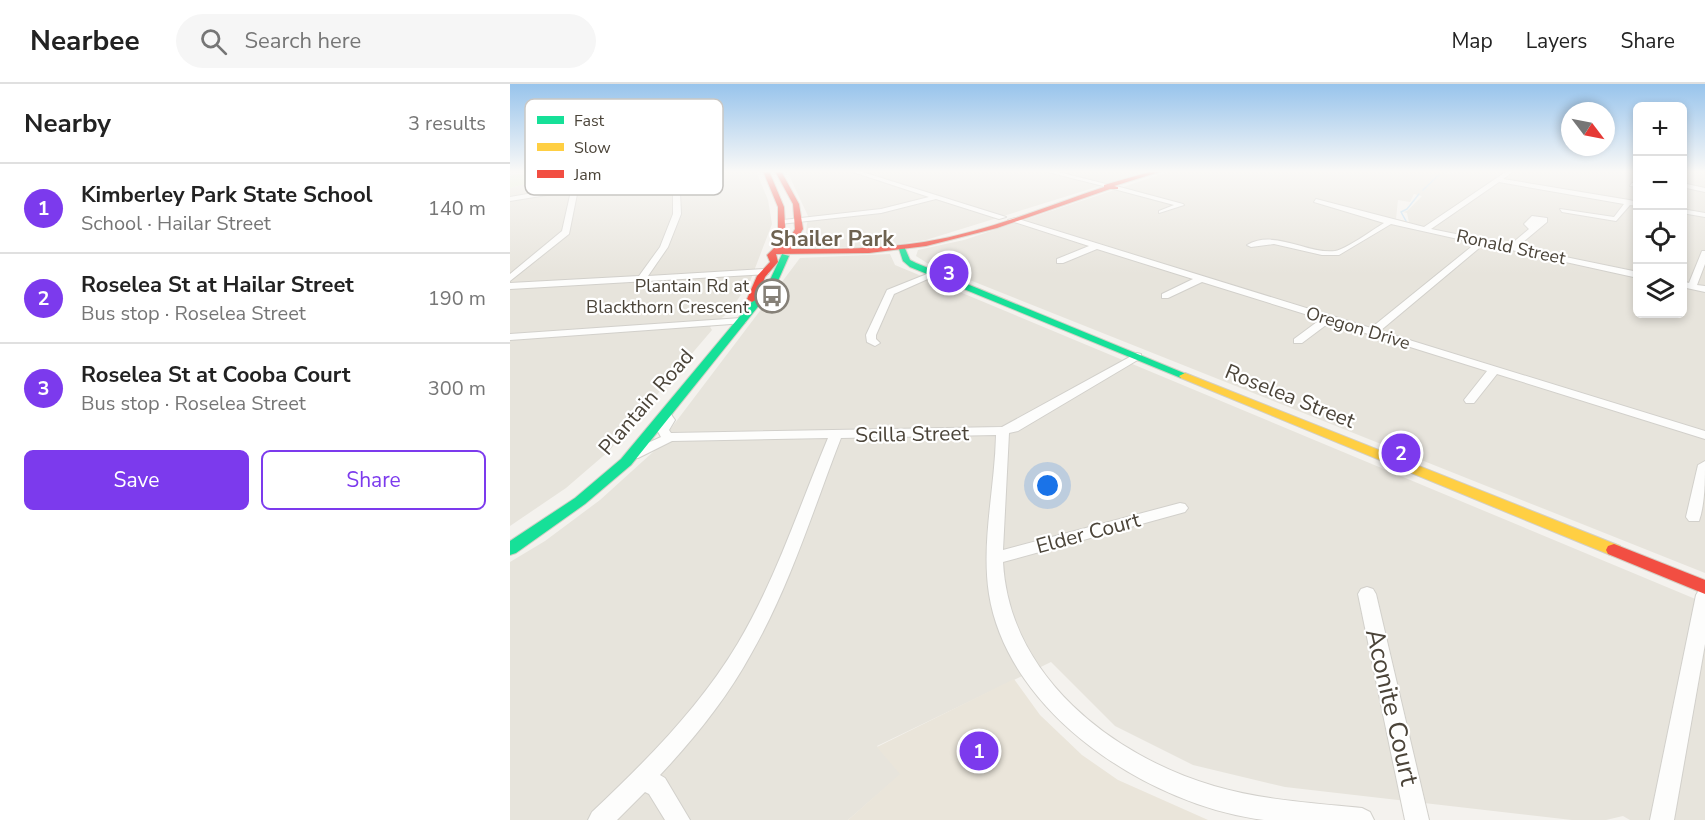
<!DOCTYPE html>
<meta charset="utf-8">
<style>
:root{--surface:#fff;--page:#f6f6f6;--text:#222;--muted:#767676;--line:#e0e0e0;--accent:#7c3aed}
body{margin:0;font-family:"Nunito Sans",sans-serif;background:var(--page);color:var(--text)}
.controls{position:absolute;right:18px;top:18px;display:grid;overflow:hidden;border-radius:9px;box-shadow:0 3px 9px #0003}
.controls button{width:54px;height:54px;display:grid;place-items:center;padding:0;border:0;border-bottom:2px solid var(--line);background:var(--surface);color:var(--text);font:30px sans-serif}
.compass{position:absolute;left:1051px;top:18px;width:54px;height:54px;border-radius:50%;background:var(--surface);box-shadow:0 3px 9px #0003;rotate:122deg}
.you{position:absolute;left:538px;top:402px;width:21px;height:21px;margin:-15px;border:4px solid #fff;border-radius:50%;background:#1a73e8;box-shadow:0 0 0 9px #1a73e833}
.badge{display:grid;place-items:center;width:39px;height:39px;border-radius:50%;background:var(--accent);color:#fff;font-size:20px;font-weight:700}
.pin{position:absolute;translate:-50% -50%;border:3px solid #fff;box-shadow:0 2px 6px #0006}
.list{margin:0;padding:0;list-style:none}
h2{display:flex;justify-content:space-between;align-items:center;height:78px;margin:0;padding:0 24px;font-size:26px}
h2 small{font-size:20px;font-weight:400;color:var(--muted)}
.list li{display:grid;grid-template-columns:39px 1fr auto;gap:18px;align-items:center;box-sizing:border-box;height:90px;padding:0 24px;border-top:2px solid var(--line)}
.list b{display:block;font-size:22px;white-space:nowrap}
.list p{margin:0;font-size:20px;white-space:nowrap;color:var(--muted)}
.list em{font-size:20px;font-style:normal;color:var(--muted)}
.actions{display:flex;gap:12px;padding:18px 24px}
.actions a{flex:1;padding:14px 0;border:2px solid var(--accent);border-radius:9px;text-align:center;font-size:21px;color:var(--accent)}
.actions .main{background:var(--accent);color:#fff}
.icon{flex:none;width:33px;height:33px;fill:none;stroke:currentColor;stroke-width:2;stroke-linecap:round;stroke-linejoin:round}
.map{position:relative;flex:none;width:1195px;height:736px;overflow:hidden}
header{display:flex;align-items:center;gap:36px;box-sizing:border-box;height:84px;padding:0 30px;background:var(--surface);border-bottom:2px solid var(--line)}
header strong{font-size:28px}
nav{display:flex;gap:33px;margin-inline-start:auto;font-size:21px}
.search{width:420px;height:54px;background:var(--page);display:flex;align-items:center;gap:15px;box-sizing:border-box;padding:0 21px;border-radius:33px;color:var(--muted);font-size:22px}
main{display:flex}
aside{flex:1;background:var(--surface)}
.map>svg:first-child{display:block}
.residential{fill:#e7e4dc;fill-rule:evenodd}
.education{fill:#eae5da}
.green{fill:#e1eecf}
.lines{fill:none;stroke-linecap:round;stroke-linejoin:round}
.stream{stroke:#c0ddf1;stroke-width:1.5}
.street-casing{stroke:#d2d0cb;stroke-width:2}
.fast-casing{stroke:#d3cfc5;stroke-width:2}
.slow-casing{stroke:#d3cfc5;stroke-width:2}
.jam-casing{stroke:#d3cfc5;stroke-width:2}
.street{fill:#fdfdfc;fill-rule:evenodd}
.fast{fill:#16e098;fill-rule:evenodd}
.slow{fill:#ffcf43;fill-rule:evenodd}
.jam{fill:#f24e42;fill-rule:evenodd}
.labels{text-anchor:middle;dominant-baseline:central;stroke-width:4.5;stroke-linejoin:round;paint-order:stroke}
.far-street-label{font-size:18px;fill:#4b4439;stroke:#fff}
.far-poi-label{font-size:18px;fill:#4b4439;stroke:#fff;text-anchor:end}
.street-label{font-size:21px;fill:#4b4439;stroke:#fff}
.far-district-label{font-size:22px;font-weight:bold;fill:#6e6250;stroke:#fff}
.near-street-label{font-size:26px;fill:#4b4439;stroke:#fff}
.key{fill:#fff;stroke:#c9c7c4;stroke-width:1.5}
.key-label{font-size:16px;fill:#4b4439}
</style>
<header>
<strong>Nearbee</strong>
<div class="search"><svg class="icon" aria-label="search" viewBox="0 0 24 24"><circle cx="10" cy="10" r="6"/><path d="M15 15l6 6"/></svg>Search here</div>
<nav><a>Map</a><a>Layers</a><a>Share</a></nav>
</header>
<main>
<aside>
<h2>Nearby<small>3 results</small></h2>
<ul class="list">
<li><span class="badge">1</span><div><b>Kimberley Park State School</b><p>School · Hailar Street</p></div><em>140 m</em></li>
<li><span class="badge">2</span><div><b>Roselea St at Hailar Street</b><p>Bus stop · Roselea Street</p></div><em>190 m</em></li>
<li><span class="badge">3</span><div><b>Roselea St at Cooba Court</b><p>Bus stop · Roselea Street</p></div><em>300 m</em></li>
</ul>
<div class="actions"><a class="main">Save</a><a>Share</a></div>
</aside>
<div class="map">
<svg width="1195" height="736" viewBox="0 0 1195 736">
<rect width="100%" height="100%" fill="#f4f2ee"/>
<g class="residential">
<polygon points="171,87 246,87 258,116 262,140 239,200 217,230 200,243 202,246 99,367 56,404 0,442 0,104 45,93 101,93"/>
<polygon points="277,87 638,87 416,156 375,162 303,164 294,163 298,132"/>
<path d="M661,87H929L939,90L947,87H1127L1128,230H1172L1173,87H1195V489L417,179L406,172L408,166L454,156ZM904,110L912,112L897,127L893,128L897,129L899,138L886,135L888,116L900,118Z"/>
<polygon points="380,170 385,181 1195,519 1195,736 1120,736 1113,732 1096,736 1062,736 775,703 683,681 605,642 541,578 367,662 391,690 338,736 0,736 0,478 35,457 90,416 143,368 290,174"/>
</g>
<polygon class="education" points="504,595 530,631 572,671 608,696 698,736 338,736 390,690 367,663"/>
<polygon class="green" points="7,90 45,93 0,104 0,92"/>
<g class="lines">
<g class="stream">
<polyline points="933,88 937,87"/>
<polyline points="913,106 930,90"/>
<polyline points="896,137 891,128 897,125 909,110"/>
</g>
<defs>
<g id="street">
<polygon points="163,87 169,87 171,130 158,163 138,192 255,185 259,188 258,190 0,205 0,199 129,192 150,163 163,130"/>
<polygon points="340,87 349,87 496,133 489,135 426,115 371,129 270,140 270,136 273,136 371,125 419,113"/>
<polygon points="534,87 544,87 600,101 597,103"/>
<path d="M997,87H1004L993,95L1119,116L1128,118V122L1120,121L1106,137L1052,128L1050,125L1104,133L1114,120L989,98L921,145L1000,161L1019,145L1014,140L1022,132L1037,134V138L1007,163L1128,188V194L974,160L870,247L1195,347V355L987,290L964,319H956L954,316L977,287L820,238L792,259H784V255L811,235L692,198L658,214H652V210L683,195L587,165L553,179H547V175L579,162L498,136L505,134L861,244L966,159L881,140L829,171H812L764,160L741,163L737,161C764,145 797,170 825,167C837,165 862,146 874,139L804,118L806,115L914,143Z"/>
<polygon points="96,89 98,92 68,105 59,150 0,197 0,190 52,147 61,107 0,117 0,113 63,102"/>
<polygon points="1122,99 1128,99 1128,103 1120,102"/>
<polygon points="1172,99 1195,104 1195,108 1172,103"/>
<polygon points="606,102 673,120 674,121 649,129 649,127 664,121 604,105"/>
<polygon points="1172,125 1195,129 1195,133 1172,129"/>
<polygon points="1192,167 1195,167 1195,180 1187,201 1195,202 1195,208 1172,203 1172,197 1179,199"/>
<polygon points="422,188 429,190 384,210 366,251 366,255 370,259 365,262 357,258 356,251 377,206"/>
<polygon points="231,234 236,237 235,239 0,256 0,250"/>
<path d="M627,269L631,270V274L508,347L499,349L493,466L670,419L675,420L678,424L675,428L493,478C499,592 602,672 704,702C752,716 802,719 852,724L860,728L864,736C829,736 789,736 754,736C641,722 498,631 479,510C471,457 485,404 486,351L331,354C303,426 280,502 241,570C217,614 184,655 150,691L155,694L180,736H155L139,710L135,708L107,736H78L82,728C136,677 190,623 228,559C266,495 289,423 318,354L162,357L128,374H118L116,371L118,368L151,353L147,346L153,336L150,332L152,329H160L165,336L159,346L161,349L492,343Z"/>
<path d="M1195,377C1195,396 1195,420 1189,437H1179L1176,433L1188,381Z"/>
<polygon points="857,503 863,505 866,510 919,736 895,736 848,510 851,505"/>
<polygon points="1195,504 1195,560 1164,736 1140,736 1186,511 1189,506"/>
</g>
<g id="fast">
<polygon points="388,162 394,162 400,176 406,179 681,292 679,294 671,294 400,183 393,177"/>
<polygon points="272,170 279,172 267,199 121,381 75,420 6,469 0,471 0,457 65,414 111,375 260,196"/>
</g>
<g id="slow">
<polygon points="4,87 60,89 151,87 60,93"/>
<polygon points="675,289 1110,462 1112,466 1110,470 1104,472 1098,470 671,294 669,292"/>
</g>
<g id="jam">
<path d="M253,87H259L274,123L276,161L285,145L283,120L265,87H271L289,120L293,145L281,165C326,165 370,165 414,158C476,148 535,123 594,103V101L643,87H652L604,102L608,103V105H600L487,144L416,162L359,169L266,170L268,178L255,193L247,215L242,218L237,215L247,192L260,178L257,171L268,160V123Z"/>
<polygon points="1104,460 1195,496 1195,510 1098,470 1096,466 1098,462"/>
</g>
</defs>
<use href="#street" class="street-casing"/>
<use href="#fast" class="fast-casing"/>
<use href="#slow" class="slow-casing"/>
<use href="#jam" class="jam-casing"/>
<use href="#street" class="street"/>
<use href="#fast" class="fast"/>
<use href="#slow" class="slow"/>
<use href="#jam" class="jam"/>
</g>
<linearGradient id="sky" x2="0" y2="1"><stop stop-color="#98c4ec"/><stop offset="0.46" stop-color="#faf9f7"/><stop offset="1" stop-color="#faf9f7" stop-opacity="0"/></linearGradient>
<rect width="1195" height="190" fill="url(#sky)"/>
<defs>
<symbol id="bus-ring" viewBox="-11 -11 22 22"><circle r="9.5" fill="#fff" stroke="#868178" stroke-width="1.5"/><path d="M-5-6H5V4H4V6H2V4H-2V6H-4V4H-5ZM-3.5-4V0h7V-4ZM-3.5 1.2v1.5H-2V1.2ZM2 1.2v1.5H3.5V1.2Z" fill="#868178"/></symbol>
</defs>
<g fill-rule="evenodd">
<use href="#bus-ring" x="243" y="193" width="38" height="38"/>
</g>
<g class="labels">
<g class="far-street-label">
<text transform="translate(1001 163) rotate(12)">Ronald Street</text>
<text transform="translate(848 244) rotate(17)">Oregon Drive</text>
</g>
<g class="far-poi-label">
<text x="239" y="202">Plantain Rd at<tspan x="239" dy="21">Blackthorn Crescent</tspan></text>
</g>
<g class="street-label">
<text transform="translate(780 312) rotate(22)">Roselea Street</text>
<text transform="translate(136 318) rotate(-49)">Plantain Road</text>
<text transform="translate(402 350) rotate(-1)">Scilla Street</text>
<text transform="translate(578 449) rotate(-15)">Elder Court</text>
</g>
<g class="far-district-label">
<text x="322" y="155">Shailer Park</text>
</g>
<g class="near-street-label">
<text transform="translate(882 623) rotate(77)">Aconite Court</text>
</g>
</g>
<rect x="15" y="15" width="198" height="96" rx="9" class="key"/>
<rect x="27" y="32" width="27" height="8" fill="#16e098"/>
<rect x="27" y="59" width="27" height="8" fill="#ffcf43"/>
<rect x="27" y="86" width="27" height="8" fill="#f24e42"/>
<g class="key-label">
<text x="64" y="42">Fast</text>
<text x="64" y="69">Slow</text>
<text x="64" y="96">Jam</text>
</g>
</svg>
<div class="controls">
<button>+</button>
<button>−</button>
<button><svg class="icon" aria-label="locate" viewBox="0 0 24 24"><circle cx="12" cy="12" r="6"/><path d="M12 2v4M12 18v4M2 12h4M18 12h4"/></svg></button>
<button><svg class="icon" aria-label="layers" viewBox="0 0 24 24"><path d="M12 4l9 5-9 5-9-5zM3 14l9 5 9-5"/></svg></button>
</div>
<svg class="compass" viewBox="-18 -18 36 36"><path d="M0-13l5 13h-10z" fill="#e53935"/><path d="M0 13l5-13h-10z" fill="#767676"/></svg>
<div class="you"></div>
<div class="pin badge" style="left:469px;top:667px">1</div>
<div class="pin badge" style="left:891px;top:369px">2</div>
<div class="pin badge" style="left:439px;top:189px">3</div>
</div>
</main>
